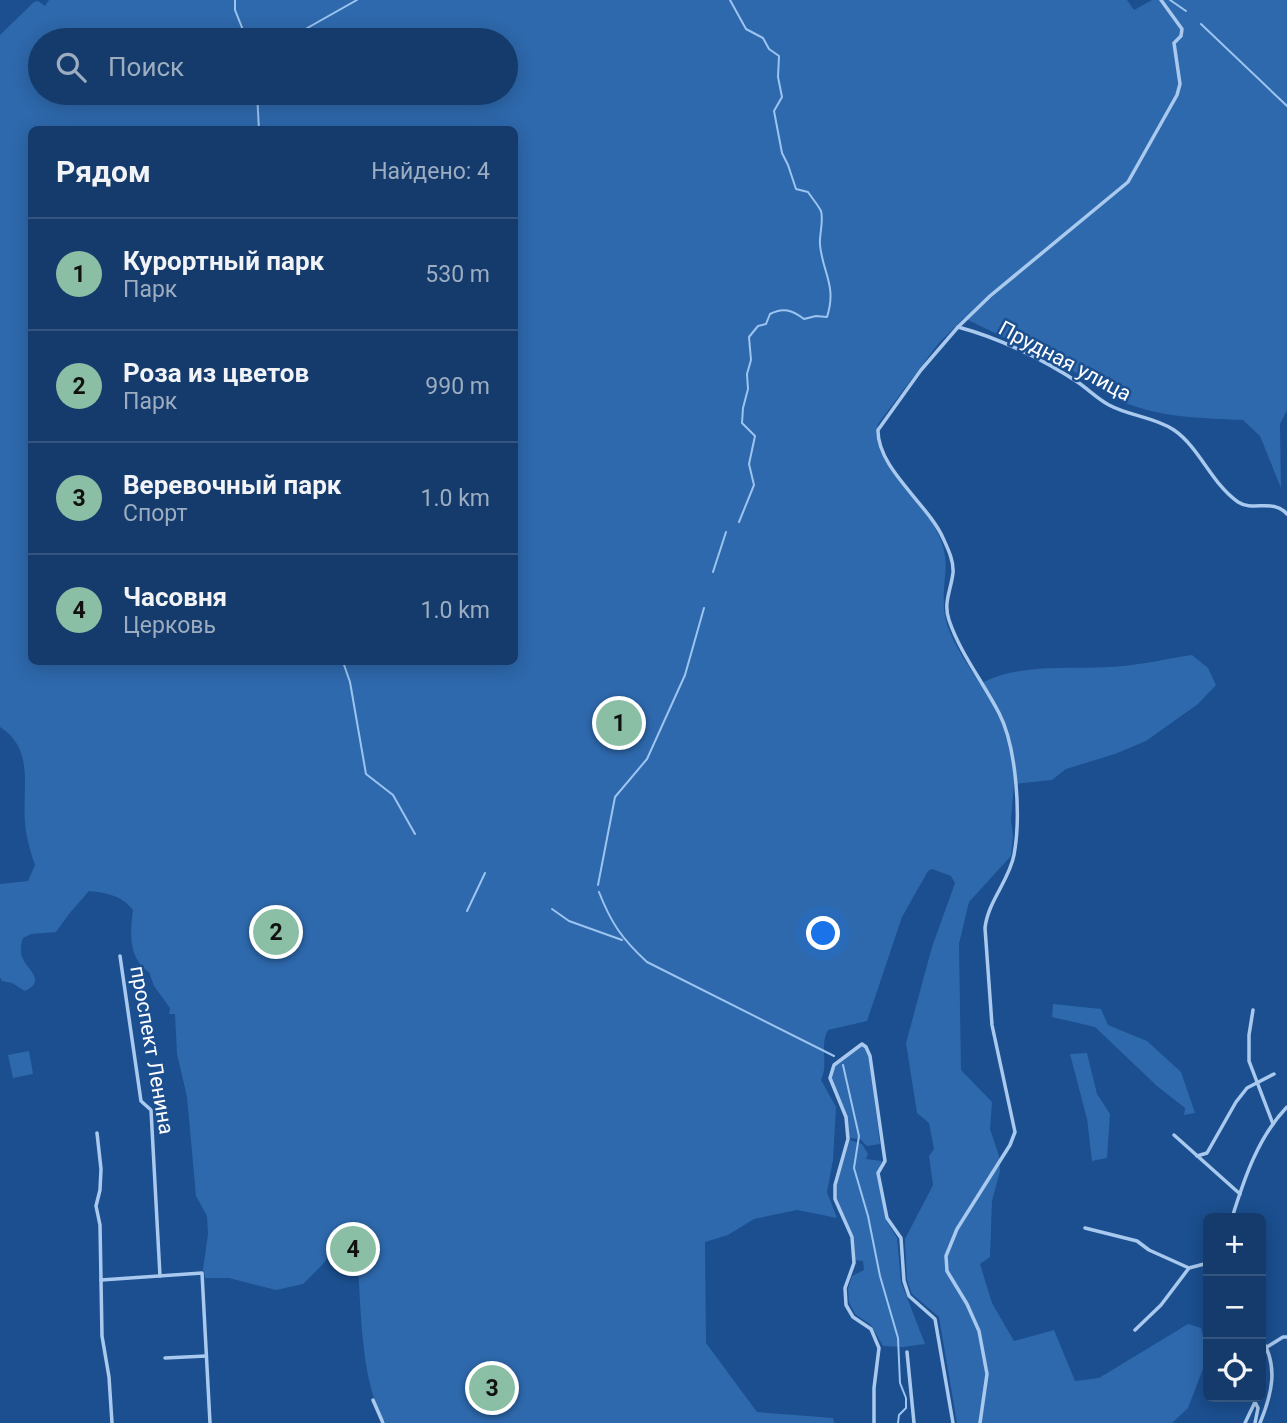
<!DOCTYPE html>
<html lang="ru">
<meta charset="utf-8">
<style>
:root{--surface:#143b6b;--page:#214673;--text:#f1f3f6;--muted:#9dadc1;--line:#33557e;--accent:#8abfa5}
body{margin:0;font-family:Roboto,sans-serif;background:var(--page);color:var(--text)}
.controls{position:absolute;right:21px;bottom:21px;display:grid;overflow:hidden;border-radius:10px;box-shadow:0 4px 18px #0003}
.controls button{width:63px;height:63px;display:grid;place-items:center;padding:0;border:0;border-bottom:2px solid var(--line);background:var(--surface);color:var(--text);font:35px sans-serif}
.you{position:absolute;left:824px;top:934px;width:24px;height:24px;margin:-18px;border:5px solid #fff;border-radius:50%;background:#1a73e8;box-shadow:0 0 0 10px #1a73e833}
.badge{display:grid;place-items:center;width:46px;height:46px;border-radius:50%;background:var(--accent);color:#111;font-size:23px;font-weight:700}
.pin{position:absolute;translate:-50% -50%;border:4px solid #fff;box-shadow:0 2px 7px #0006}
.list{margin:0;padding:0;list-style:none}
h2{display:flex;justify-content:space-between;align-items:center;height:91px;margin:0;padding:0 28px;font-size:30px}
h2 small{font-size:23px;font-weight:400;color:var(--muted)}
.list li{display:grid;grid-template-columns:46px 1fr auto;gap:21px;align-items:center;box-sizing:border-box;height:112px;padding:0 28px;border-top:2px solid var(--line)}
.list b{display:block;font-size:26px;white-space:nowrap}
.list p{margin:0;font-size:23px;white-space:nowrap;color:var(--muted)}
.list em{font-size:23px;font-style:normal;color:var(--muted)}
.icon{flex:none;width:38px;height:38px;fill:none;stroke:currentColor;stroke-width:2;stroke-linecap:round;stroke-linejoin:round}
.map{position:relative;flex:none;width:1287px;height:1423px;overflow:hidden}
.search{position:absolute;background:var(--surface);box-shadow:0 4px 18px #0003;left:28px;top:28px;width:490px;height:77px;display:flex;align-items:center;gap:18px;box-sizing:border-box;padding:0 24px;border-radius:38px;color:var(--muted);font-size:26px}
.panel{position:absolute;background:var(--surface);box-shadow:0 4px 18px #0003;left:28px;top:126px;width:490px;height:539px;border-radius:10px}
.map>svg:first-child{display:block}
.green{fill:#2e69ad;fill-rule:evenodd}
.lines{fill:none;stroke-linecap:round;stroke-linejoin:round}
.stream{stroke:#9cc4f0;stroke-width:2}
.street{stroke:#a9c9ee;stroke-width:3.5}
.labels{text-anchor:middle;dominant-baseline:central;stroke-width:5;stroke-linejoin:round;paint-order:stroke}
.street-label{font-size:21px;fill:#fff;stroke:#1b4f8f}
</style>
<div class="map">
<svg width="1287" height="1423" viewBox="0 0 1287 1423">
<rect width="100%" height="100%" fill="#1b4f8f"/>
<g class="green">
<path d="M49,0H1127L1134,10L1152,0H1287V410L1280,424L1281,488L1260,436L1243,420C1198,418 1160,418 1118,400L1116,392L964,318L938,344L878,424C868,459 917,496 933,524C954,562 942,569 944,607C945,634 966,661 980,684C1021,661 1077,671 1123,666C1146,664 1169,658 1192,655L1208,668L1216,685L1198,704L1146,741L1115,754L1066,769L1052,780L1014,784L1011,821L1013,835L1011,856L969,902L959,944L961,1070L992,1102L990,1129L999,1156L1000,1171L992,1201L990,1257L980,1264L992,1303L1014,1341L1054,1330L1075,1381L1099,1378L1188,1324L1201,1328L1208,1356L1188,1408L1172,1423H957L939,1317L912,1294L907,1280L905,1239L933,1185L929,1156L934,1149L929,1123L917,1113L906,1043L932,947L955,883L951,876L932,869L928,871L902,917L867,1021L828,1030C819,1045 829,1064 821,1080L836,1107L833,1160L827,1192L837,1218L797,1210L754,1219L728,1235L705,1242L706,1343L757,1412L833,1418L834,1423H386C359,1385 361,1296 357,1249L343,1237L323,1264L303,1284L276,1290L229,1278H205L203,1269L208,1234L207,1216L196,1196L187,1097L177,1054L175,1014H169L170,1008L154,986L149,972C128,959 130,931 133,910C121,895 107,893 89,891L69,914L56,932L31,934L23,938C21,944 20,951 22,957C27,970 47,980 25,991L12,983L2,981L0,977V884L28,881L35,865C30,851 26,837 25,823C22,788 35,749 0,727V35L34,2L38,1L45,6ZM40,40H506V93H40ZM32,130H514V662H32Z"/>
<polygon points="1053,1004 1101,1009 1108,1025 1147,1041 1181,1072 1195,1113 1184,1115 1185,1108 1157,1086 1095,1027 1052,1017"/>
<path d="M861,1045L865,1047L869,1056L880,1144L867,1146L860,1139L849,1138L847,1116L831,1078C832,1063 850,1054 861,1045Z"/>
<polygon points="29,1051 33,1074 13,1078 8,1055"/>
<polygon points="1087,1053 1097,1094 1110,1114 1107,1158 1092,1161 1087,1119 1070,1054"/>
<polygon points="850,1140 862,1144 868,1154 866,1159 882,1161 877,1172 886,1220 897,1238 901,1282 925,1344 903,1347 883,1346 871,1325 855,1314 849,1302 848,1289 852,1276 864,1270 863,1261 855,1260 854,1237 836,1199 836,1185"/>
</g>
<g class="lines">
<g class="stream">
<polyline points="235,0 235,10 247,40"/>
<path d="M730,0L746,29L763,38L769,49L779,56L778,77L782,97L774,111L782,153L788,165L796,189L808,192C812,198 818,205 821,211C824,221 819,235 820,245C823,274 837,286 827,317L816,316L804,319C792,310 783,307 770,314L766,324L758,326L749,337L751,360L747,374L748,389L743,408L742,423L755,436L749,464L754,485L739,522"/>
<polyline points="1170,0 1186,11"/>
<polyline points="1201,24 1287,106"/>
<polyline points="286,40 357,0"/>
<polyline points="257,93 259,130"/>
<polyline points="713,572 726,532"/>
<polyline points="343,662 350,682 366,774 393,795 415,834"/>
<polyline points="598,885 615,797 647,759 685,675 704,608"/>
<path d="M599,892C611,923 622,939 647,962L834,1056"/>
<polyline points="552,909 569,921 622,940"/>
<polyline points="467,911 485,873"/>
<polyline points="843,1065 859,1136 854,1168 868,1216 880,1276 898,1338 900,1383 906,1398 906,1408 899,1415 898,1423"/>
</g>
<g class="street">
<path d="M958,327C999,338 1043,359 1079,383C1089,390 1098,399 1109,405C1129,416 1155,417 1174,430C1200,448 1211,483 1238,502C1253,512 1273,498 1287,514"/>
<polyline points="120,956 141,1101 151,1110 160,1276"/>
<polyline points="1253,1010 1249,1035 1249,1061 1273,1124"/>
<polyline points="97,1133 101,1169 100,1190 96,1206 100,1225 102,1336 109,1377 112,1423"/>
<polyline points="1174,1135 1240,1194"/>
<polyline points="1197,1156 1207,1153 1236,1102 1247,1088 1274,1074"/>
<path d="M1232,1218C1244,1179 1258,1137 1287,1107"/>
<polyline points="1085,1228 1137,1241 1149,1250 1189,1268"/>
<polyline points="101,1280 202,1273 210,1423"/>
<polyline points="1135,1330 1161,1305 1189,1268 1208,1263"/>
<polyline points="1267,1347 1283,1337 1287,1337"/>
<polyline points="907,1352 914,1423"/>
<polyline points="165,1358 206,1356"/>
<polyline points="373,1400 383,1423"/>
<polyline points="874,1423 874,1388 879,1348 871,1329 853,1317 846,1305 845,1288 854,1263 852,1237 835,1199 835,1185 848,1139 846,1117 830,1078 834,1065 862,1044 866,1047 870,1056 885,1161 878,1173 887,1218 901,1238 904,1281 909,1296 935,1319 953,1423"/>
<path d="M980,1423L987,1374L979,1331L967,1304L947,1271L946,1256L957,1229L1010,1145L1015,1132L992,1025L985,928C988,901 1009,881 1014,855C1021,817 1017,748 999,713C983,682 960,653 949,620C943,603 951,590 953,573C954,561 948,549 943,538C928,504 877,468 878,430L921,370L958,327L990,296L1128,182L1177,95L1180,84L1174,43L1181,36L1182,29L1161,0"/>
<polyline points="1245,1423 1255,1402 1258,1408 1255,1423"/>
<path d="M1260,1423C1272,1394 1279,1366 1261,1338"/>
</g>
</g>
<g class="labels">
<g class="street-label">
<text transform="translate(1065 361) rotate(28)">Прудная улица</text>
<text transform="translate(152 1050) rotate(80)">проспект Ленина</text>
</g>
</g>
</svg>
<div class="controls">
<button>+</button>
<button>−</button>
<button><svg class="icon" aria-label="locate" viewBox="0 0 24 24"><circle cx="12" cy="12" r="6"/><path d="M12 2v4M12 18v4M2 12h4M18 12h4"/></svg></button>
</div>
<div class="you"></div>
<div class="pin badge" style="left:619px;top:723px">1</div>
<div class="pin badge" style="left:276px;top:932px">2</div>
<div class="pin badge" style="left:492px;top:1388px">3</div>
<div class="pin badge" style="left:353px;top:1249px">4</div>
<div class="search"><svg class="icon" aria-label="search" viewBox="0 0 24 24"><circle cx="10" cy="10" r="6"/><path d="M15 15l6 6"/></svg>Поиск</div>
<section class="panel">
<h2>Рядом<small>Найдено: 4</small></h2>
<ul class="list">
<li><span class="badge">1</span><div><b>Курортный парк</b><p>Парк</p></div><em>530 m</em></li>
<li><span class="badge">2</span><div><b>Роза из цветов</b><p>Парк</p></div><em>990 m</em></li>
<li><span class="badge">3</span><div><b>Веревочный парк</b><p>Спорт</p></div><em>1.0 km</em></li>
<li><span class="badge">4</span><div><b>Часовня</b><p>Церковь</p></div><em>1.0 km</em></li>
</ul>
</section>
</div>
